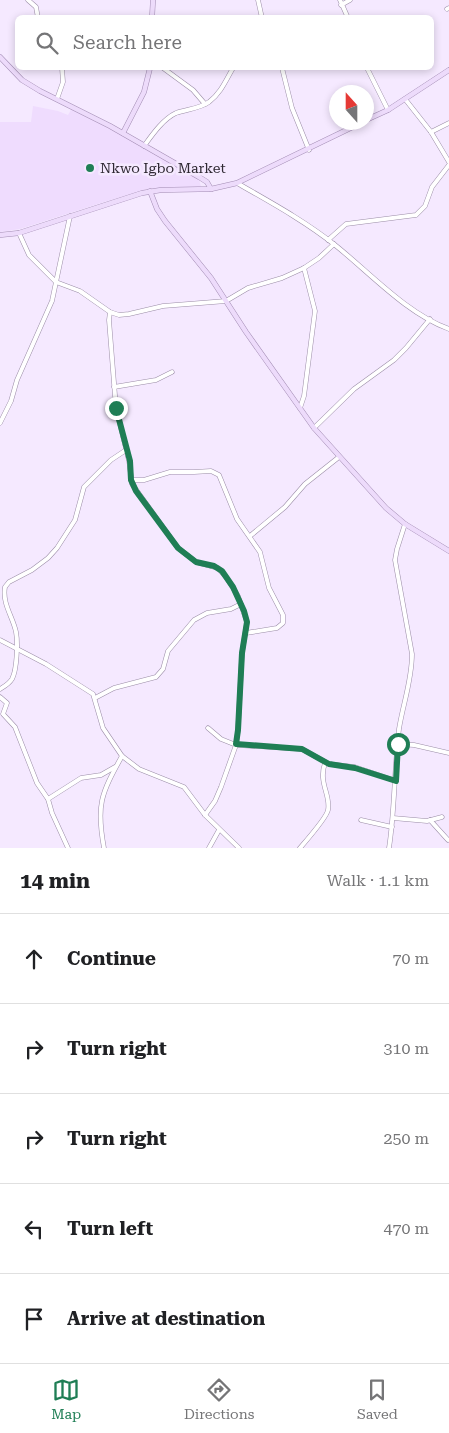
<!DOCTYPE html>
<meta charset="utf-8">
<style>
:root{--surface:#fff;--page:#f2f2f2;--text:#202124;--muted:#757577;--line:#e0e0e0;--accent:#1f7e55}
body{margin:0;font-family:"Roboto Serif",serif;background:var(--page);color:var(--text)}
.compass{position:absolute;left:329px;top:85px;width:45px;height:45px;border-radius:50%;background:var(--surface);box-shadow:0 2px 8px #0003;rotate:339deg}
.stop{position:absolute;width:15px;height:15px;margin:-11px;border:4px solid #1f7e55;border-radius:50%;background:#fff}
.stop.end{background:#1f7e55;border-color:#fff;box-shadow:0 1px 5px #0008}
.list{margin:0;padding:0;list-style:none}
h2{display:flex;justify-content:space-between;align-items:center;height:65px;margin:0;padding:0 20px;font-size:21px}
h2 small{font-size:16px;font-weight:400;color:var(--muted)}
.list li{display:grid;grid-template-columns:32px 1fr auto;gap:15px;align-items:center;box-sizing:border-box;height:90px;padding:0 20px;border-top:1px solid var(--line)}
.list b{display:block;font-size:19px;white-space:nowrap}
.list em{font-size:16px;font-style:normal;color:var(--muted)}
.icon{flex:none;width:28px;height:28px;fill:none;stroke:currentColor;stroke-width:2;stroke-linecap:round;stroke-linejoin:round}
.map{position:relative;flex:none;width:449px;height:848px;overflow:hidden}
.search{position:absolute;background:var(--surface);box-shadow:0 2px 8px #0003;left:15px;right:15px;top:15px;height:55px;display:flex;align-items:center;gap:12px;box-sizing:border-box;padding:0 18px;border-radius:8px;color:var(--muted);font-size:19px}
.sheet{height:515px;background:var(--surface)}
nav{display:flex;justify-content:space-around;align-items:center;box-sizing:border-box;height:70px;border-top:1px solid var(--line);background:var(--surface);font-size:14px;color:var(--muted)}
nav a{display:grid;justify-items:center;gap:2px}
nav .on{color:var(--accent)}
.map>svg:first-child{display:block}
.built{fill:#efdcfe}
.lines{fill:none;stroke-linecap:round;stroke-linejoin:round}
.minor-casing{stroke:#9b8da7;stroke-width:5}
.major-casing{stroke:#a38db4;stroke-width:5.5}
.minor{stroke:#fff;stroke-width:4}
.major{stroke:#eddbfb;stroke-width:4.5}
.route{stroke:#1f7e55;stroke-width:6}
.poi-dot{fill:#1f7e55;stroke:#f5e9ff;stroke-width:2}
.labels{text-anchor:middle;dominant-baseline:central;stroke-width:5;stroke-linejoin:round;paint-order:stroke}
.poi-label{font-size:14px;fill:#2f2933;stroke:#f5e9ff;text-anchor:start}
</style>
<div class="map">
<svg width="449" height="848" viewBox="0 0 449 848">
<rect width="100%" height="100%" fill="#f5e9ff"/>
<polygon class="built" points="33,106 58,111 68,115 72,108 113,128 199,179 201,187 147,189 101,203 20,229 0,232 0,122 31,122"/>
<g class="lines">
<defs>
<g id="minor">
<polyline points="28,0 36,7 38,18"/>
<polyline points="258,0 262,18"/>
<polyline points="340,0 348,18"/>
<polyline points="341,5 350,0"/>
<polyline points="447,9 449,8"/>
<polyline points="163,68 193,90 205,104"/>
<polyline points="282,68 292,108 309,150"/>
<polyline points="367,68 388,110"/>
<polyline points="57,99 63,82 62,68"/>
<polyline points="405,99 431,132 449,162"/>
<polyline points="431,132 449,123"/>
<path d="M144,146C152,135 163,119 176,113C187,109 199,109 209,102C221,93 226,80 233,68"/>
<path d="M237,183C270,202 305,221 335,245C369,272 407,314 449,329"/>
<polyline points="19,233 29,255 56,282 80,291 110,312 119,315 129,314 163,306 226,301 248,288 282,278 304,268 319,258 334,244"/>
<polyline points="328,240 346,224 416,215 425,206 432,187 449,165"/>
<polyline points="110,312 109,320 116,408 129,461 132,484 178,548 196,562 218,568 226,577 238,596 247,622 242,653 238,730 236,745 221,787 215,801 205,815"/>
<polyline points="114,387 156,380 172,372"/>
<polyline points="300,408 304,396 315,311 304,268"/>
<polyline points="0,423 11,401 17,380 52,301 70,216"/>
<polyline points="314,428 354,389 394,360 406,348 430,319"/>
<polyline points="131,480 144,480 170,472 194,472 211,471 219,475 237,519 260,552 269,588 283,615 283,623 277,628 246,633"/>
<polyline points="250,536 285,507 305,484 339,457"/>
<polyline points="0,640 46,664 93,694 103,728 122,756 139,769 184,787 205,815 239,848"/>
<path d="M0,689C5,686 9,684 12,679C17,670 18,642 16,632C13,617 2,604 5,587L9,582L32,570L48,558L57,548L75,520L84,487L111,460L126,450"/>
<polyline points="0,697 7,703 3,714 15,727 37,783 48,799 52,813 68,848"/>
<polyline points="95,698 114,688 156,677 163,669 168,651 194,620 207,613 231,609 241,604"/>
<polyline points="208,728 221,739 236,745 302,749 329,764 355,767 396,781"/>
<polyline points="398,744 414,745 449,753"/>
<polyline points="48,799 81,778 101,775 115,767"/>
<polyline points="393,818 427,821 442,817"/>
<polyline points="361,820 392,827"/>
<polyline points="430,820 448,840"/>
<path d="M104,848C96,805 101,794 122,756"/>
<polyline points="209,848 219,830"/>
<path d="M300,848C306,841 327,817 328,810C331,795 318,783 325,763"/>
<path d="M389,848C395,809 394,769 399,729C403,704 412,680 412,654L395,560L397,549L405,524"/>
</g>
<g id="major">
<polyline points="152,18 153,0"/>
<polyline points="0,57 22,80 40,91 110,126 199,177 207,182 211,189"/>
<polyline points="366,120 388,110 449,70"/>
<polyline points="123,133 144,92 150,68"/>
<polyline points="150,191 157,209 165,221 211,278 246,332 314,428 386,508 405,524 449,551"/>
<polyline points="0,235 19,233 142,193 161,190 211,189 237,183 363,122"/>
</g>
</defs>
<use href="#minor" class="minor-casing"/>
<use href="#major" class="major-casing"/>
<use href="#minor" class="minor"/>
<use href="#major" class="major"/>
</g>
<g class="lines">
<polyline class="route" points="116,408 130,461 131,480 136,491 178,548 196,562 214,566 222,571 233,587 244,611 247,622 242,653 238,730 236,744 302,749 329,764 355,768 396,781 398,744"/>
</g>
<circle class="poi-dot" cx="90" cy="168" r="5"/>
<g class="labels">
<g class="poi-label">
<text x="100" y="168">Nkwo Igbo Market</text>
</g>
</g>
</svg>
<svg class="compass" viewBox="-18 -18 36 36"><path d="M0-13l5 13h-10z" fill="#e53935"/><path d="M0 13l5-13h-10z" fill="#757577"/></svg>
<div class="stop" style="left:398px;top:744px"></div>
<div class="stop end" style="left:116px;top:408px"></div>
<div class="search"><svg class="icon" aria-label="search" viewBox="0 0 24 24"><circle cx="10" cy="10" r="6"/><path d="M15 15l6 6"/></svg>Search here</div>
</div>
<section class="sheet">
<h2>14 min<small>Walk · 1.1 km</small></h2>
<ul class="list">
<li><svg class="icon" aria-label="ahead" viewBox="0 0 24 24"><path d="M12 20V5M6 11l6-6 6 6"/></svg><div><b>Continue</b></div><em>70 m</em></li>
<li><svg class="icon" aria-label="right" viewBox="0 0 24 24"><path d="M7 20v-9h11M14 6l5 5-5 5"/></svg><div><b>Turn right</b></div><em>310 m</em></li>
<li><svg class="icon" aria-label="right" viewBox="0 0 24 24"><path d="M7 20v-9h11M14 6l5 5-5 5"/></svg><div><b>Turn right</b></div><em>250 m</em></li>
<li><svg class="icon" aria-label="left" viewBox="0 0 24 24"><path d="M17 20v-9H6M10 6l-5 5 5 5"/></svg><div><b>Turn left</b></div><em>470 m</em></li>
<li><svg class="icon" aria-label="arrive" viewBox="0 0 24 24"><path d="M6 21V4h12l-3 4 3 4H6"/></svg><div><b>Arrive at destination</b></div></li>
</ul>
</section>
<nav>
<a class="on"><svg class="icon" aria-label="map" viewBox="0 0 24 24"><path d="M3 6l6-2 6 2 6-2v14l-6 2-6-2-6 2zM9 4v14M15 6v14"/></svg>Map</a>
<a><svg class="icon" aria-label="directions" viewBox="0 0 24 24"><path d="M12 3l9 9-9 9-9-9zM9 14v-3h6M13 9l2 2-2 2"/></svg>Directions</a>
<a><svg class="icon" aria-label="saved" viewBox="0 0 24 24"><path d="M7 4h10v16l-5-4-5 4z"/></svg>Saved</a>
</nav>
